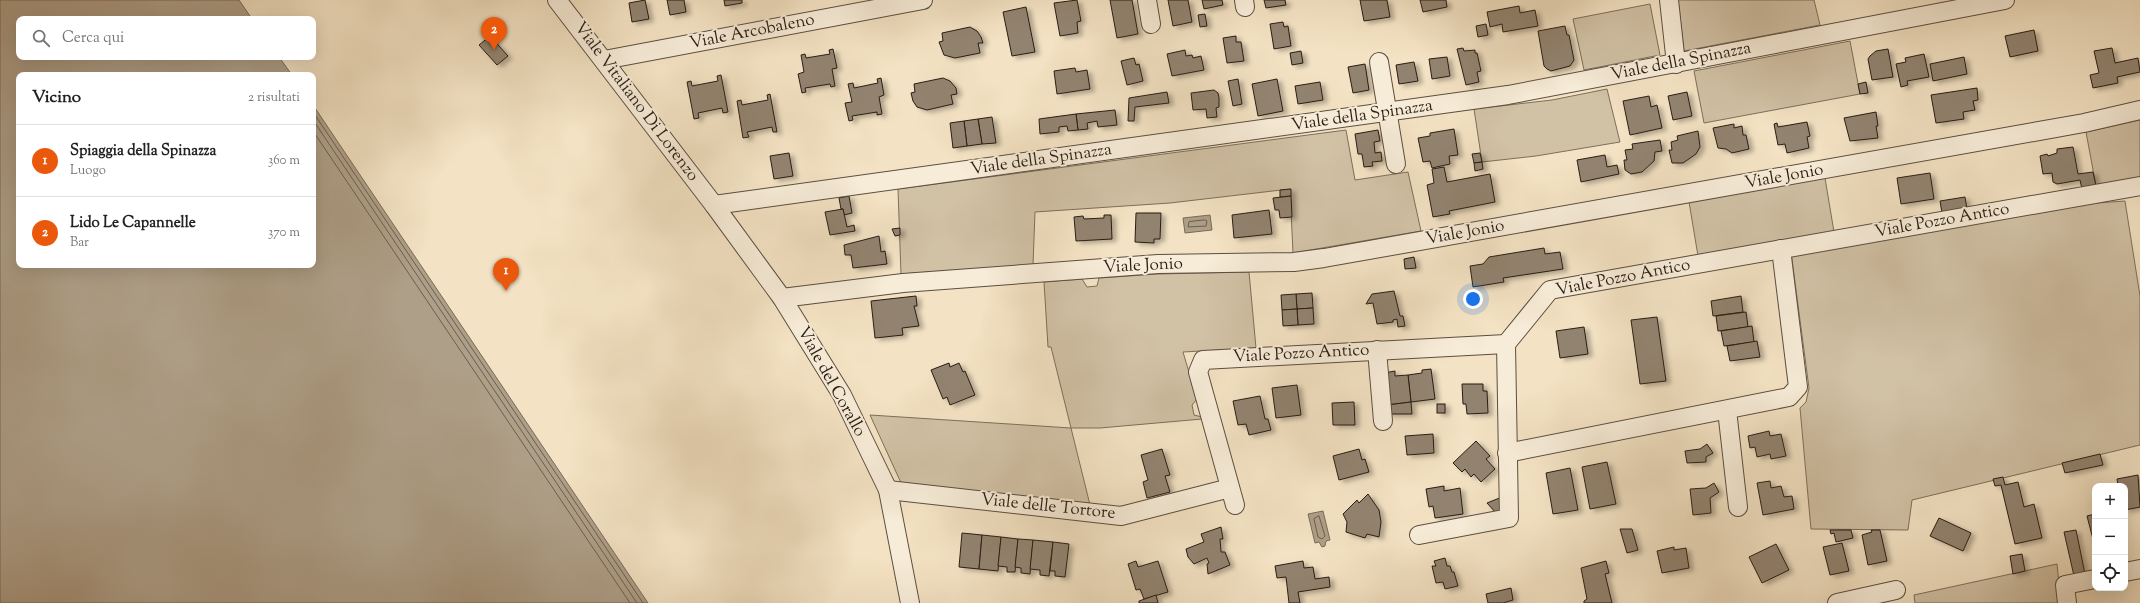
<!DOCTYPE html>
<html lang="it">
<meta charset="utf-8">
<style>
:root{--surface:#fff;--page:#f2f2f2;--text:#222;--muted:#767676;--line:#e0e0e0;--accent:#ea580c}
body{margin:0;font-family:"Sorts Mill Goudy",serif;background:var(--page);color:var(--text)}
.controls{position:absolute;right:12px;bottom:12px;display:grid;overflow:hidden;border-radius:8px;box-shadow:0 4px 16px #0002}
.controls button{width:36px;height:36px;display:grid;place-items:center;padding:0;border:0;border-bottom:1px solid var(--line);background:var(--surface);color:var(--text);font:20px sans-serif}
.you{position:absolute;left:1473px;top:299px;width:14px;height:14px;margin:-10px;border:3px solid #fff;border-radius:50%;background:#1a73e8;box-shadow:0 0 0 6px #1a73e833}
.badge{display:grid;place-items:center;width:26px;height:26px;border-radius:50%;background:var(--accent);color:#fff;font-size:13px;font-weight:700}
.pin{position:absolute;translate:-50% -33px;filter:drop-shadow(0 1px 2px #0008)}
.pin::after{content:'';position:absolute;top:21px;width:14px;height:12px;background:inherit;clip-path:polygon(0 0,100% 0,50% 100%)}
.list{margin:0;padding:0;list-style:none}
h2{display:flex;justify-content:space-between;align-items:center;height:52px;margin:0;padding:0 16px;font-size:17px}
h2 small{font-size:13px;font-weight:400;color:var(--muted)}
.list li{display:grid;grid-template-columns:26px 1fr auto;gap:12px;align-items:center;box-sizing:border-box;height:72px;padding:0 16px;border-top:1px solid var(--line)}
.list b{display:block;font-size:15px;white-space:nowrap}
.list p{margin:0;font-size:13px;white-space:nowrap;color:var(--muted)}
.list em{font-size:13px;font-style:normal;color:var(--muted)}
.icon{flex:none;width:22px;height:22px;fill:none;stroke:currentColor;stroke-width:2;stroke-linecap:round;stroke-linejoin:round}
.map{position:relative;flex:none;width:2140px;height:603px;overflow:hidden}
.search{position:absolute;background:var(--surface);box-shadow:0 4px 16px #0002;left:16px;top:16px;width:300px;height:44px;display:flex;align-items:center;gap:10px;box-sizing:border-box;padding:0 14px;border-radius:8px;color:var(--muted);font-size:15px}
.panel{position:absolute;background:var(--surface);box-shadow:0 4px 16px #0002;left:16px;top:72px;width:300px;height:196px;border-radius:8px}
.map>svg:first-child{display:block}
.green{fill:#d1c1a5;stroke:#7d6f5c}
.water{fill:#ae9f88;stroke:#796b5a}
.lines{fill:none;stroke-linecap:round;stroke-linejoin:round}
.shore{stroke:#6c5e4e;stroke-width:1}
.building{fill:#92836f;stroke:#291d14;filter:url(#shadow)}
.street-casing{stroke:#5c4e40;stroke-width:20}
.street{stroke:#f7ecd8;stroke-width:18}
.labels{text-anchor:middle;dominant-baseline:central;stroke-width:4;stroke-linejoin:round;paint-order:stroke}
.street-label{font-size:17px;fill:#291d14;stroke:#f7ecd8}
</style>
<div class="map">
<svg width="2140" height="603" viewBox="0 0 2140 603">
<defs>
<filter id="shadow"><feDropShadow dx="4.5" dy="2.5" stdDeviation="2" flood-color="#0004"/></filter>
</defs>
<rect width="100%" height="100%" fill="#f3e2c3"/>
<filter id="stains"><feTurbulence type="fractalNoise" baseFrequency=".005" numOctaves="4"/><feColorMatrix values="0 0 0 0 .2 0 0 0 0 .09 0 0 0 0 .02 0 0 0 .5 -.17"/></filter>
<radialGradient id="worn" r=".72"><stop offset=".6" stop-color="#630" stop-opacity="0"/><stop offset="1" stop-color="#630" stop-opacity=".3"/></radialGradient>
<g class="green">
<polygon points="1678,0 1814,0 1820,25 1684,51"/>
<polygon points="1650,4 1660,55 1584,70 1573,19"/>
<polygon points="1850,41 1860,94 1704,123 1694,71"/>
<polygon points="1607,89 1620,142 1536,156 1482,162 1474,109 1552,100"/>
<polygon points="2140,120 2140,179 2096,186 2086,132"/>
<polygon points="1346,130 1355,180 1408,172 1421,231 1293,253 1290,189 1170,203 1035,212 1033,265 901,274 898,189"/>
<polygon points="1825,178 1834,232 1698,256 1689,202"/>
<polygon points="2125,201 2140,296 2140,445 1912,500 1908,530 1811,529 1800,408 1806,402 1809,388 1791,252 2067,205"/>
<polygon points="1249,272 1256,348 1183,352 1197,399 1192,405 1194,415 1202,417 1202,419 1100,428 1071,428 1090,505 902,485 870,415 1071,428 1051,347 1048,347 1044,282 1082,279 1087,287 1097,286 1099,278 1158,274"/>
<polygon points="2057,564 2061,603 1915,603 1914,595"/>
</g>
<g class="water">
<polygon points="0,0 239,0 252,19 19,19 19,57 279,57 292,75 19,75 19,265 313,265 313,105 648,603 0,603"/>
<polygon points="1210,215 1212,230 1185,233 1183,218"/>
<polygon points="1323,511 1330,540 1326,541 1325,546 1322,547 1319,542 1315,543 1308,514"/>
</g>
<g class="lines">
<g class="shore">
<polyline points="313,112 643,603"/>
<polyline points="313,120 637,603"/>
<polyline points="313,131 630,603"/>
<polygon points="1205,220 1207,221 1206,226 1188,227 1189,222"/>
<polygon points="1319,516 1325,536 1322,539 1318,537 1314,519"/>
</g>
</g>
<g class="building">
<polygon points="645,0 649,19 632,22 629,3"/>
<polygon points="667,0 684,0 686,12 670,15"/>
<polygon points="724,0 742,0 742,3 725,6"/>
<polygon points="1077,0 1081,21 1077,22 1078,33 1060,36 1054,3"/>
<polygon points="1110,0 1132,0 1138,34 1117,38"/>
<polygon points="1168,0 1188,0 1192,22 1173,26"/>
<polygon points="1202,0 1222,0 1223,5 1204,9"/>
<polygon points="1264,0 1285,0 1286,5 1266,8"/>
<polygon points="1360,0 1387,0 1390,17 1364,21"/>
<polygon points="1420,0 1446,0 1447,7 1423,12"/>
<polygon points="1519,6 1520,13 1535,10 1538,26 1503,32 1502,24 1490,27 1487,12"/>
<polygon points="1026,7 1035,52 1012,56 1003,12"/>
<polygon points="1205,14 1207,26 1200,27 1198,15"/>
<polygon points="1283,22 1284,27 1288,26 1291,46 1274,49 1270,24"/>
<polygon points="1486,24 1488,35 1478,37 1476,26"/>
<polygon points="1565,26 1567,35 1569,35 1574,60 1570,66 1551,71 1547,69 1544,66 1538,31"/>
<polygon points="970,27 977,31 981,37 983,43 978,43 980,53 955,58 944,55 939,42 943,41 942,33"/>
<polygon points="2034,30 2038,51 2010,57 2005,36"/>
<polygon points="490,36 508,56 497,65 479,45"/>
<polygon points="1236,36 1236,42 1241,42 1244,61 1227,63 1223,38"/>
<polygon points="1463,48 1464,51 1475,50 1475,53 1477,53 1481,71 1477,72 1479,82 1466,85 1457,49"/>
<polygon points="2112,48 2115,63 2138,58 2140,72 2117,77 2118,83 2093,88 2090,75 2099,73 2094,51"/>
<polygon points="833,49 837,68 832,69 835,86 831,87 830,84 805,88 806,92 802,93 798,74 804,72 801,55 805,54 806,58 830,54 829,50"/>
<polygon points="1888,49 1893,77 1872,80 1868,59 1870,56 1876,51"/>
<polygon points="1185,50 1186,56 1192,55 1193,58 1201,56 1204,70 1172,76 1167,54"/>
<polygon points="1301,51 1303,63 1292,65 1290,53"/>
<polygon points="1924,54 1929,77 1907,81 1908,85 1901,87 1896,64 1906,62 1905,58"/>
<polygon points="1447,57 1450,76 1432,79 1429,59"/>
<polygon points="1964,57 1967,74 1933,81 1930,64"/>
<polygon points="1134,58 1136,65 1139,64 1143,81 1127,85 1121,61"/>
<polygon points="1414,62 1418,81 1399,84 1396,65"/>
<polygon points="1365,64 1369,90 1353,93 1348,67"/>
<polygon points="1075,68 1076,72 1087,70 1090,89 1057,94 1054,71"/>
<polygon points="721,75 728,112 723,113 722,108 698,113 699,118 694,119 687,82 691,81 692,86 718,81 717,76"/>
<polygon points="881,78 884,95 879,97 882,114 877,115 877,112 852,116 853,120 849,121 845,103 852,102 848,84 853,83 854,88 878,83 877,79"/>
<polygon points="943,78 950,81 956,88 957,94 951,95 953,104 927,110 917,107 913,101 911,93 915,92 914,84"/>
<polygon points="1238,79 1242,104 1233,106 1228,81"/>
<polygon points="1277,79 1283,111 1258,116 1252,84"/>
<polygon points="1320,82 1323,100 1298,104 1295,86"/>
<polygon points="1866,82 1868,93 1860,94 1858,84"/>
<polygon points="1977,88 1978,100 1973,101 1975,110 1963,112 1964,119 1936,123 1931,95"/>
<polygon points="1214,90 1218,93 1219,98 1219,107 1216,108 1217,117 1207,118 1206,109 1193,110 1191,93"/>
<polygon points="1167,92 1169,103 1135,107 1134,121 1128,121 1129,98"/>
<polygon points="1687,92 1692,116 1673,120 1668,96"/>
<polygon points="770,94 777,132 773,132 772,127 747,132 749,137 743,138 737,101 741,100 742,105 768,100 767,95"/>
<polygon points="1649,96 1651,107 1657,105 1662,128 1630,135 1623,101"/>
<polygon points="1115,110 1117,125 1098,127 1097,121 1087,123 1088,129 1078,130 1076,114"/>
<polygon points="1876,112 1878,126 1876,126 1878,138 1850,141 1844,118"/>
<polygon points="1076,114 1078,130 1068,131 1067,126 1059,127 1059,132 1040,134 1039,119"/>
<polygon points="992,117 996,143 982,144 978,119"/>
<polygon points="978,119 982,144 967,146 964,121"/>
<polygon points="964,121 967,146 953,148 950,123"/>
<polygon points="1807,122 1810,136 1807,137 1809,148 1787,153 1785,144 1778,145 1774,124 1777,123 1778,127"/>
<polygon points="1734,124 1734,128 1742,126 1743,135 1746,135 1749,149 1732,153 1726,149 1718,148 1713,128"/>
<polygon points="1454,129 1458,155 1449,156 1450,164 1432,168 1430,161 1423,162 1418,138 1430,136 1430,133"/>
<polygon points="1378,130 1380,141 1374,142 1375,153 1381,152 1382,161 1372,162 1373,166 1364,167 1362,154 1358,154 1355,134"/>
<polygon points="1698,131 1700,147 1696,154 1683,163 1672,163 1669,150 1672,150 1671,142 1678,140 1677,136"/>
<polygon points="1660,140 1662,151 1655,152 1654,161 1642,172 1631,174 1625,170 1624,160 1627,160 1625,150 1633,149 1632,144"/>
<polygon points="2073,147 2078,174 2093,172 2096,186 2082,189 2080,180 2057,184 2053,182 2052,173 2043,174 2040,156 2047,154 2048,156 2057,153 2057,149"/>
<polygon points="789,153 793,176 774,179 770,156"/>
<polygon points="1480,153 1482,162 1474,163 1472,154"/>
<polygon points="1605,155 1607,167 1617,165 1619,174 1581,182 1577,160"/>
<polygon points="1482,162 1483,169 1475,171 1474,163"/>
<polygon points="1444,167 1447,182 1490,174 1495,202 1449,211 1450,214 1433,217 1427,185 1434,183 1432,169"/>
<polygon points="1930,173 1934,199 1901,204 1897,178"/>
<polygon points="1291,189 1291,196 1280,197 1280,190"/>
<polygon points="849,196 852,213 844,215 843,209 841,209 839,198"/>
<polygon points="1291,196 1292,217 1280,218 1279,210 1275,210 1273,198"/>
<polygon points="1965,197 1967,209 1942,213 1940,201"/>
<polygon points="843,209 847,227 854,225 855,231 830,235 825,212"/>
<polygon points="1269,210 1272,234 1234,238 1232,215"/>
<polygon points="1136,213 1161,213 1160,239 1154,239 1154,243 1135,242"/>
<polygon points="1104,215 1111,215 1112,239 1076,241 1074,217 1083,216 1084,219 1104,218"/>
<polygon points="900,228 900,235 895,236 892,229"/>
<polygon points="879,236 881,252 885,251 887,264 853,268 851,255 845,255 844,245"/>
<polygon points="1544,248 1545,254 1560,252 1563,269 1503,278 1504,282 1473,287 1470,266 1483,264 1489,257"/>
<polygon points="1414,257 1416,268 1405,269 1404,259"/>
<polygon points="1394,291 1400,316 1403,316 1405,326 1398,327 1397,319 1393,320 1393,322 1377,324 1373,303 1366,304 1372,294"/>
<polygon points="1312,293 1313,308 1297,309 1296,294"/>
<polygon points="1296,294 1297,309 1282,310 1281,295"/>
<polygon points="916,296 917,306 914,306 919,326 902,328 903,335 875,338 871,301"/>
<polygon points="1741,296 1743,312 1713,316 1711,301"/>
<polygon points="1313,308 1314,324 1298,325 1297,309"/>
<polygon points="1297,309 1298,325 1283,326 1282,310"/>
<polygon points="1746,312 1748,327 1718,331 1716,316"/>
<polygon points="1657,317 1666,381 1640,384 1631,320"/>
<polygon points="1752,326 1754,342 1724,346 1721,331"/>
<polygon points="1584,327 1588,354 1560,358 1556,331"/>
<polygon points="1757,341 1760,357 1730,361 1727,346"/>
<polygon points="949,363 950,367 959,363 963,372 965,371 975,395 950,405 947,397 943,399 931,370"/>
<polygon points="1431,369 1435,399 1411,402 1408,375 1422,373 1422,370"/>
<polygon points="1395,371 1395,376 1408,375 1411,402 1387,405 1384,373"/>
<polygon points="1462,384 1483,384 1483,391 1487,391 1488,413 1467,414 1466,404 1463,404"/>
<polygon points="1297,385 1301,415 1276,418 1272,388"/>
<polygon points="1260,396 1265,419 1268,419 1271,430 1249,435 1246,424 1238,425 1233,401"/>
<polygon points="1354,402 1355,425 1333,425 1332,403"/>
<polygon points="1411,402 1412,414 1388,414 1387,405"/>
<rect x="1437" y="404" width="8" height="9"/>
<polygon points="1769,431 1770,436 1781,434 1786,456 1771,459 1770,454 1757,457 1755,447 1750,448 1748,436"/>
<polygon points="1433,434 1434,453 1407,455 1405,436"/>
<polygon points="1476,441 1490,456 1486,459 1495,469 1481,482 1474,474 1471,477 1465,469 1462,472 1453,463"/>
<polygon points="1707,444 1713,453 1706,457 1706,462 1687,463 1685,451 1700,449"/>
<polygon points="1162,449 1170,475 1165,476 1170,492 1147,498 1143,482 1148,480 1141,455"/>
<polygon points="1359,449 1362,460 1365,459 1369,472 1339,480 1333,456"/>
<polygon points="2100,454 2103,465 2065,473 2062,463"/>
<polygon points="1607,462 1616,504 1590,509 1582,467"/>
<polygon points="1570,468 1578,510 1553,514 1546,473"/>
<polygon points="2138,475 2140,507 2125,510 2125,486 2118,486 2117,479"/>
<polygon points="2003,477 2005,485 2018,482 2024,507 2034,504 2042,538 2015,544 2001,485 1995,486 1993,479"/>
<polygon points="1770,481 1771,488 1781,486 1784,497 1792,496 1794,509 1763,515 1757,483"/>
<polygon points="1714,483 1719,492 1710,498 1711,513 1693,515 1690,489 1706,488"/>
<polygon points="1444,486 1444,491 1460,488 1463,514 1435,518 1433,506 1429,507 1426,489"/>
<polygon points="1368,494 1379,510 1381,522 1379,537 1367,534 1365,538 1346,532 1347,522 1343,514 1357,500 1359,503"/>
<polygon points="1502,497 1503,511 1496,513 1487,503"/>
<polygon points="2095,514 2095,547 2087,516"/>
<polygon points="1939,518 1971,533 1963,551 1930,536"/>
<polygon points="1221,527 1223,539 1220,539 1221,552 1225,552 1230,565 1208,574 1207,564 1209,563 1207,558 1194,564 1188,557 1186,549 1204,542 1201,534"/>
<polygon points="1620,529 1632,529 1638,550 1627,553"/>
<polygon points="1830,530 1851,530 1853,538 1836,542 1834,533 1831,534"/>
<polygon points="1871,530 1880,530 1887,561 1868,565 1862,535 1872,532"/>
<polygon points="2076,530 2085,574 2074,576 2064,532"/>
<polygon points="962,533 982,535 979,569 959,567"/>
<polygon points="982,535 1001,537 998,571 979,569"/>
<polygon points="1001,537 1018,539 1015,572 1007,572 1007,567 998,566"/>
<polygon points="1018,539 1033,540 1030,574 1021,573 1021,568 1015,567"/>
<polygon points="1033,540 1053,542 1049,576 1040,575 1040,570 1030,569"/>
<polygon points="1053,542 1069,544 1065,577 1055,576 1055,571 1050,571"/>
<polygon points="1842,543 1849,571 1830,575 1823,547"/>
<polygon points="1776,544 1789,570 1762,583 1749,557"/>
<polygon points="1674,547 1674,550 1686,548 1689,568 1662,573 1657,551"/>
<polygon points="2022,554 2025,571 2013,574 2010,556"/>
<polygon points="1445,558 1447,566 1450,566 1452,572 1454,572 1458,586 1445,589 1443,582 1436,583 1432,566 1436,566 1434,561"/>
<polygon points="1136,561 1138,567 1158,561 1168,592 1144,599 1140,589 1136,590 1128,564"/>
<polygon points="1303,561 1304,568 1313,567 1315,579 1329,577 1330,587 1298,592 1300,603 1289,603 1286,577 1277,578 1275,566"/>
<polygon points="1606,561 1609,573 1605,574 1612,603 1584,603 1584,601 1587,599 1581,568"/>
<polygon points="1511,588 1513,600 1503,603 1488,603 1486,594"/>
<polygon points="1156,595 1158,603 1139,603 1139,601"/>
</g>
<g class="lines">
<defs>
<g id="street">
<polyline points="557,0 714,205 782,298 842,395 888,490 910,603"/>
<polyline points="1147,0 1151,24"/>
<polyline points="1244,0 1245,7"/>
<polyline points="1669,0 1676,64"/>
<polyline points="604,60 923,0"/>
<polyline points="1379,62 1396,164"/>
<polyline points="714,205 1508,95 2005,0"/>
<polyline points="782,298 903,283 1158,264 1294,262 1324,258 2084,123 2140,110"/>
<polyline points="1377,350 1383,421"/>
<polyline points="1727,410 1738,507"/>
<polyline points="1507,453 1789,397 1798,387 1781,249"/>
<polyline points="888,490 1121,516 1230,488"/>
<polyline points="1235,505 1198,372 1203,360 1506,344 1550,290 2140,186"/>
<polyline points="1419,535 1509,518 1506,344"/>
<polyline points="2125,572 2140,569"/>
<polyline points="1837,603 1896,590"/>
<polyline points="2067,603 2065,585 2095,579"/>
</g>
</defs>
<use href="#street" class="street-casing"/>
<use href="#street" class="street"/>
</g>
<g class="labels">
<g class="street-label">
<text transform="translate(752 32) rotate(-11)">Viale Arcobaleno</text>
<text transform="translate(1681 62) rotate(-11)">Viale della Spinazza</text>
<text transform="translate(636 102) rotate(53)">Viale Vitaliano Di Lorenzo</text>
<text transform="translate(1362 116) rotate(-8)">Viale della Spinazza</text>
<text transform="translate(1041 160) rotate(-8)">Viale della Spinazza</text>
<text transform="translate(1784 177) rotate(-10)">Viale Jonio</text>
<text transform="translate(1942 221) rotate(-10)">Viale Pozzo Antico</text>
<text transform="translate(1465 233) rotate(-10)">Viale Jonio</text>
<text transform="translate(1143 266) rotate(-3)">Viale Jonio</text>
<text transform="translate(1623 278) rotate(-11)">Viale Pozzo Antico</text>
<text transform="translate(1301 354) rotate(-3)">Viale Pozzo Antico</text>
<text transform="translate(831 382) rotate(61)">Viale del Corallo</text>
<text transform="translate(1048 507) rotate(6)">Viale delle Tortore</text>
</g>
</g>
<rect width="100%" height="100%" filter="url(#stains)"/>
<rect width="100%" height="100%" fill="url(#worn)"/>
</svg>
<div class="controls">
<button>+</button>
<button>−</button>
<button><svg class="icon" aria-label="locate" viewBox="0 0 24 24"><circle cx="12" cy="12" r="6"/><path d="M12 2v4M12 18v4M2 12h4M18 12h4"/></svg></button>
</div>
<div class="you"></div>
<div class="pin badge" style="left:506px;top:291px">1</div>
<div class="pin badge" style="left:494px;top:50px">2</div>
<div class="search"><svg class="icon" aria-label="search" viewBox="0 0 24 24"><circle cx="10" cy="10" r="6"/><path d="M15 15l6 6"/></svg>Cerca qui</div>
<section class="panel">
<h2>Vicino<small>2 risultati</small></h2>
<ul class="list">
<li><span class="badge">1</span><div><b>Spiaggia della Spinazza</b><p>Luogo</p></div><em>360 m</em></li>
<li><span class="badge">2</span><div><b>Lido Le Capannelle</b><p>Bar</p></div><em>370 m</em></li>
</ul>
</section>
</div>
